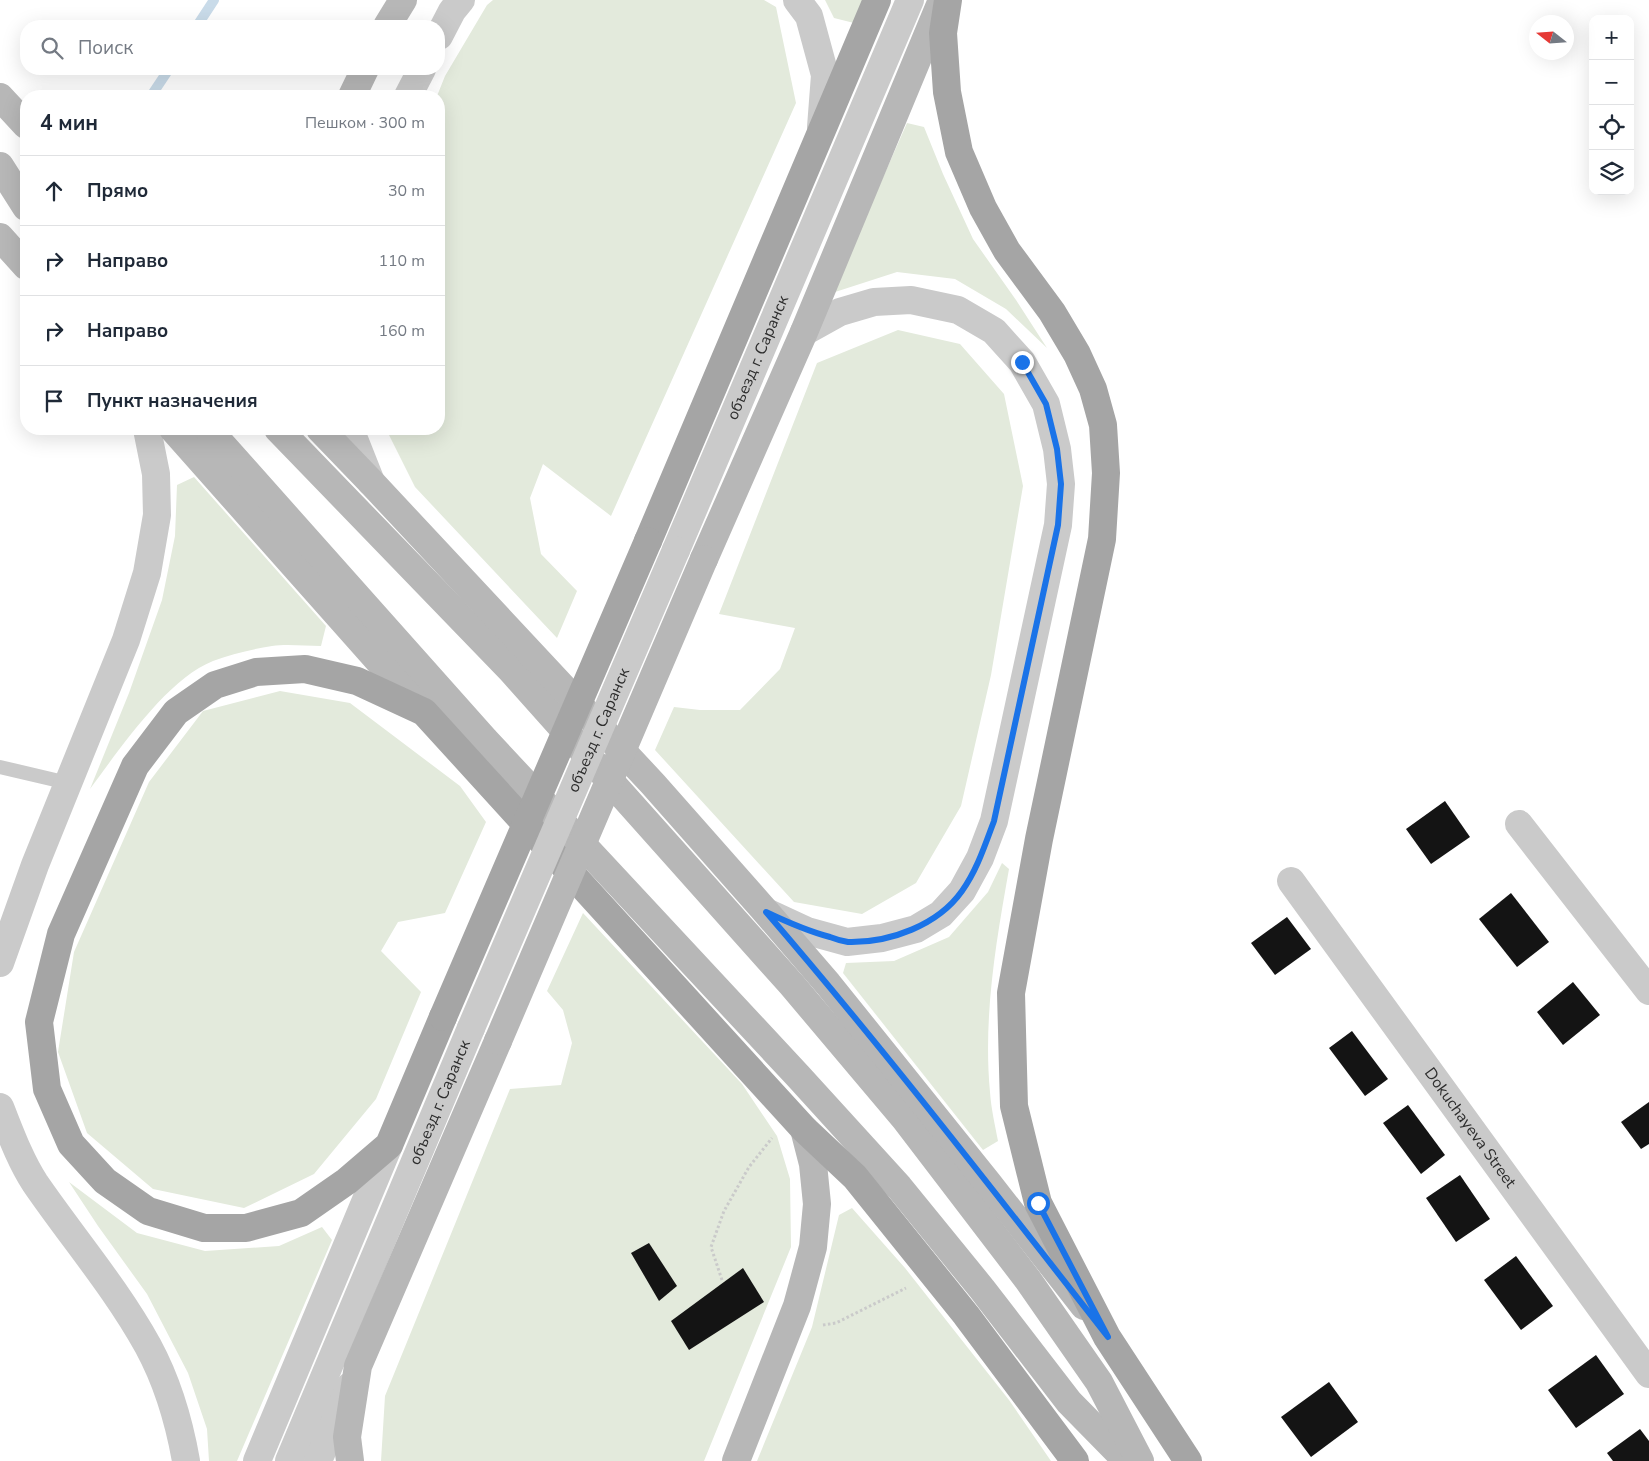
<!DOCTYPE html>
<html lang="ru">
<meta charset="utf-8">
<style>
:root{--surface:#fff;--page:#f6f6f7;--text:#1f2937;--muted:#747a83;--line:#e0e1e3}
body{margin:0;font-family:"Nunito Sans",sans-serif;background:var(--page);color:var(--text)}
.controls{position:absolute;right:15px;top:15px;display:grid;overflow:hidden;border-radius:10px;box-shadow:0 5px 20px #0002}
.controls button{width:45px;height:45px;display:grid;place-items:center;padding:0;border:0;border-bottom:1px solid var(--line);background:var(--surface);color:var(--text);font:25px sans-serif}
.compass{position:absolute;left:1529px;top:15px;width:45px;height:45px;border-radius:50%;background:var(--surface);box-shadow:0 5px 20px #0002;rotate:287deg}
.stop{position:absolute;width:15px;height:15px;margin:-11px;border:4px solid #1a73e8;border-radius:50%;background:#fff}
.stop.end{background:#1a73e8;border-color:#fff;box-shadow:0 1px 5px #0008}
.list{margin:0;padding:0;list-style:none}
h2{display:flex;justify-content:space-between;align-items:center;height:65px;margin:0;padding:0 20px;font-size:21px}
h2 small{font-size:16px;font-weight:400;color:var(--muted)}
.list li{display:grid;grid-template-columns:32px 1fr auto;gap:15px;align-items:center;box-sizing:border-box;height:70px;padding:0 20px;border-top:1px solid var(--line)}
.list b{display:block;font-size:19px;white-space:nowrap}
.list em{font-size:16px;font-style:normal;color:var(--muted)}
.icon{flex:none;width:28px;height:28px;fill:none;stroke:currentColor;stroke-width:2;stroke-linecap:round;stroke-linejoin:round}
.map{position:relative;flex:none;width:1649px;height:1461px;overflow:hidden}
.search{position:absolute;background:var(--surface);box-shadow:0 5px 20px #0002;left:20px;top:20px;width:425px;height:55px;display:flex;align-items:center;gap:12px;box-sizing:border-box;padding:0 18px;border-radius:20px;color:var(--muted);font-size:19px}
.panel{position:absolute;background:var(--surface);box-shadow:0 5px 20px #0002;left:20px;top:90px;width:425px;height:345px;border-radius:20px}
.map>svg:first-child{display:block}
.green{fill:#e3eadc}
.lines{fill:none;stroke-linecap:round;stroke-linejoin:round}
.stream{stroke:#c9dbe9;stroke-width:10}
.building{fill:#141414}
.path{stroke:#cacaca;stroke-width:3;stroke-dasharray:2.5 2.5;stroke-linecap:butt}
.service{stroke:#cacaca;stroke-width:14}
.minor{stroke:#cacaca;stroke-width:28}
.tertiary{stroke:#cacaca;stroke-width:28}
.secondary{stroke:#b7b7b7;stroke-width:28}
.primary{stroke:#a5a5a5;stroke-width:28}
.tertiary-bridge{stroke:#cacaca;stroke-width:28}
.secondary-bridge{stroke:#b7b7b7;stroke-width:28}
.primary-bridge{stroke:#a5a5a5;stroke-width:28}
.route{stroke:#1a73e8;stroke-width:6}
.labels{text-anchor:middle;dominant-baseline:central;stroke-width:5;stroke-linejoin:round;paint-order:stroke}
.street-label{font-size:16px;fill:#2d2d2d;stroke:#fff}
</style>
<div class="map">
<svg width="1649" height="1461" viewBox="0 0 1649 1461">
<rect width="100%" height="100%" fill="#fff"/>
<g class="green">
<polygon points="493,0 764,0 776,7 796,103 611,516 543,464 530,498 541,554 577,591 557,638 415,487 386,429 439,429 439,96 437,96 445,76 487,5"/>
<polygon points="825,0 864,0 854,23 834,18"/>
<polygon points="907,123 924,127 943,174 973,239 1016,300 1047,348 1006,309 955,279 897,272 832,293"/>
<polygon points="898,330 960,344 1004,394 1023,486 991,675 961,806 916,883 862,914 794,902 655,750 674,707 700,710 740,710 780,669 795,628 719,614 817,363"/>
<path d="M194,477L326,626L321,646C305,646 287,644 272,646C253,649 231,654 213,661C167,679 119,750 90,789L129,693L162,600L175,536L177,485Z"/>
<polygon points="280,691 350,703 460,786 486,822 445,913 398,922 381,951 421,992 376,1099 314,1174 244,1208 153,1189 87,1133 58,1052 74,952 149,782 203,711"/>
<path d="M1002,863L1009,869C996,942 983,1017 990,1092C991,1108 995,1125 998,1141L983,1150L843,973L846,963L894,961L949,937L988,892Z"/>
<polygon points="583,913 742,1084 777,1136 790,1179 791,1247 704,1461 381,1461 385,1396 510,1089 561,1085 572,1043 563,1010 547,991"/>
<polygon points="69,1182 137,1233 205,1251 279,1246 322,1227 332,1240 237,1461 209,1461 207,1429 188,1373 147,1294 98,1226"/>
<polygon points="852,1208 905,1268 1009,1400 1051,1461 757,1461 812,1327 839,1215"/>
</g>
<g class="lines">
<g class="stream">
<polyline points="197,26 214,0"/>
<polyline points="151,96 169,69"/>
</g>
</g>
<g class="building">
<polygon points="1445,801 1470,837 1431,864 1406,829"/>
<polygon points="1511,893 1549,942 1517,967 1479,919"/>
<polygon points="1287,917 1311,949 1275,975 1251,943"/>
<polygon points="1573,982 1600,1015 1563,1045 1537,1012"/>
<polygon points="1352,1031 1388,1079 1365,1096 1329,1048"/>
<polygon points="1649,1102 1649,1144 1641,1149 1621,1122"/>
<polygon points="1408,1105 1445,1155 1421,1174 1383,1123"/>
<polygon points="1460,1175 1490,1219 1456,1242 1426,1198"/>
<polygon points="649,1243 677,1286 659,1301 631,1253"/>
<polygon points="1516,1256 1553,1306 1521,1330 1484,1280"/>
<polygon points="743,1268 764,1302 689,1350 671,1321"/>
<polygon points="1596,1355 1624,1394 1576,1428 1548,1390"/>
<polygon points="1329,1382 1358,1422 1311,1457 1281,1417"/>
<polygon points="1640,1429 1649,1441 1649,1461 1613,1461 1607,1453"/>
</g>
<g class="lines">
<g class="path">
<polyline points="722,1280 711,1247 724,1211 749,1167 772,1138"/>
<polyline points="823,1325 836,1323 906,1288"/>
</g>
<polyline class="service" points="0,767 68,783"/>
<g class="minor">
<polyline points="1519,824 1649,991"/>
<path id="s1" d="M1291,881L1649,1374"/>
</g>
<g class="tertiary">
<polyline points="797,0 809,16 825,75 821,127"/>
<polyline points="439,36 452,11 461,0"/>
<polyline points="408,96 422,69"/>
<polyline points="350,429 371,482"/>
<path id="s2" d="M676,550L910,0"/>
<polyline points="766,912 807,931 847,942 882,938 916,929 941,914 962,891 980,858 994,821 1058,525 1061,484 1057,449 1046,404 1022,362 994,331 958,310 911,300 874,302 840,312 804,332"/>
<polyline points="0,963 35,865 126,640 147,573 157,515 156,474 147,429"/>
<path d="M0,1107C10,1132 20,1160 35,1183C72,1237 116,1288 148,1346C167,1381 179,1421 186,1461"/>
<polyline points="257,1461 389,1145"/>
<path id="s3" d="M289,1461L471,1028"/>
<polyline points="318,1461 350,1386"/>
</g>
<g class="secondary">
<polyline points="387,26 403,0"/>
<polyline points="352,96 365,69"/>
<polyline points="0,97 26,125"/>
<polyline points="0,166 26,207"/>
<polyline points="0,237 26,266"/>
<polyline points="173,429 424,712"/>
<polyline points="208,429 485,740 798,1076 899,1187 982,1289 1069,1402 1127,1461"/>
<polyline points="278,429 510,669 792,985 905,1119 1028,1280 1099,1382 1140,1461"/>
<polyline points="320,429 371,482 653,784 766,912 828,984 988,1183 1084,1306"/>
<polyline points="704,559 804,332 942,0"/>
<polyline points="350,1461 347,1437 358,1366 498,1041"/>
<polyline points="736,1461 797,1306 813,1247 817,1204 813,1164 804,1129"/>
</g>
<g class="primary">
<polyline points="948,0 943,33 947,92 959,152 983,208 1007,251 1052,312 1077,354 1093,389 1103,425 1106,473 1102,539 1039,839 1011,993 1014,1106 1038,1203 1107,1337 1188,1461"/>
<polyline points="648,541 877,0"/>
<polyline points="443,1017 389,1145 347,1181 301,1213 246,1228 204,1228 148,1211 105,1181 71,1144 47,1089 39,1022 61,934 135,766 176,712 215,685 256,672 305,669 357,681 424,712 804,1129 855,1177 966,1315 1075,1461"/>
</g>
<path class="tertiary-bridge" id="s4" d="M471,1028L676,550"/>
<polyline class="secondary-bridge" points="498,1041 704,559"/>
<polyline class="primary-bridge" points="443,1017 648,541"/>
</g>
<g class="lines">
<path class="route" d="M1022,362L1046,404L1057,449L1061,484L1058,525L994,821C985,845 977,870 962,891C938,925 890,943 848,942C842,941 835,939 830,937C807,931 787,922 766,912C885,1050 996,1194 1108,1337L1038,1203"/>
</g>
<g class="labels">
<g class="street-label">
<text stroke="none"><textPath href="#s2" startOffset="209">объезд г. Саранск</textPath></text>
<text stroke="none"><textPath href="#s4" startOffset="324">объезд г. Саранск</textPath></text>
<text stroke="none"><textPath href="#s3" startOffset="389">объезд г. Саранск</textPath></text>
<text stroke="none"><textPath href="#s1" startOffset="305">Dokuchayeva Street</textPath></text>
</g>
</g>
</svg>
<div class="controls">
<button>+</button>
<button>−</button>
<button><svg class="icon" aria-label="locate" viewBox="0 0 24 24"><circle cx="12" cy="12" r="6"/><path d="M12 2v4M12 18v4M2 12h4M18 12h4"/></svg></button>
<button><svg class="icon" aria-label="layers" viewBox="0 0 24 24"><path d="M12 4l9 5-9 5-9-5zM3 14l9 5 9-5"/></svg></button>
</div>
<svg class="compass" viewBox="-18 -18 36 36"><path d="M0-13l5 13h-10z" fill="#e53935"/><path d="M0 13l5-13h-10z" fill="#747a83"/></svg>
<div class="stop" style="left:1038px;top:1203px"></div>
<div class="stop end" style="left:1022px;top:362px"></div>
<div class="search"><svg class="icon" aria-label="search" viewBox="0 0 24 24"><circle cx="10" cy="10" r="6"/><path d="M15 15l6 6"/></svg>Поиск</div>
<section class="panel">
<h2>4 мин<small>Пешком · 300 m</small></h2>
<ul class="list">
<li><svg class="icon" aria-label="ahead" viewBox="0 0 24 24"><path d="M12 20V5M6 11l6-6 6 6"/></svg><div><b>Прямо</b></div><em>30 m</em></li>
<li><svg class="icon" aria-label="right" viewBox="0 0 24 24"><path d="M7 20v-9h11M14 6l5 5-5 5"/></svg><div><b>Направо</b></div><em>110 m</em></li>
<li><svg class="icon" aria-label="right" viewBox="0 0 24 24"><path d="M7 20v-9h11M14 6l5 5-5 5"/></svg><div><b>Направо</b></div><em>160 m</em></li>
<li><svg class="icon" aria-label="arrive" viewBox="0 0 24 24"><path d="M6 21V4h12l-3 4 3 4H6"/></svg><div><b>Пункт назначения</b></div></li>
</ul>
</section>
</div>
